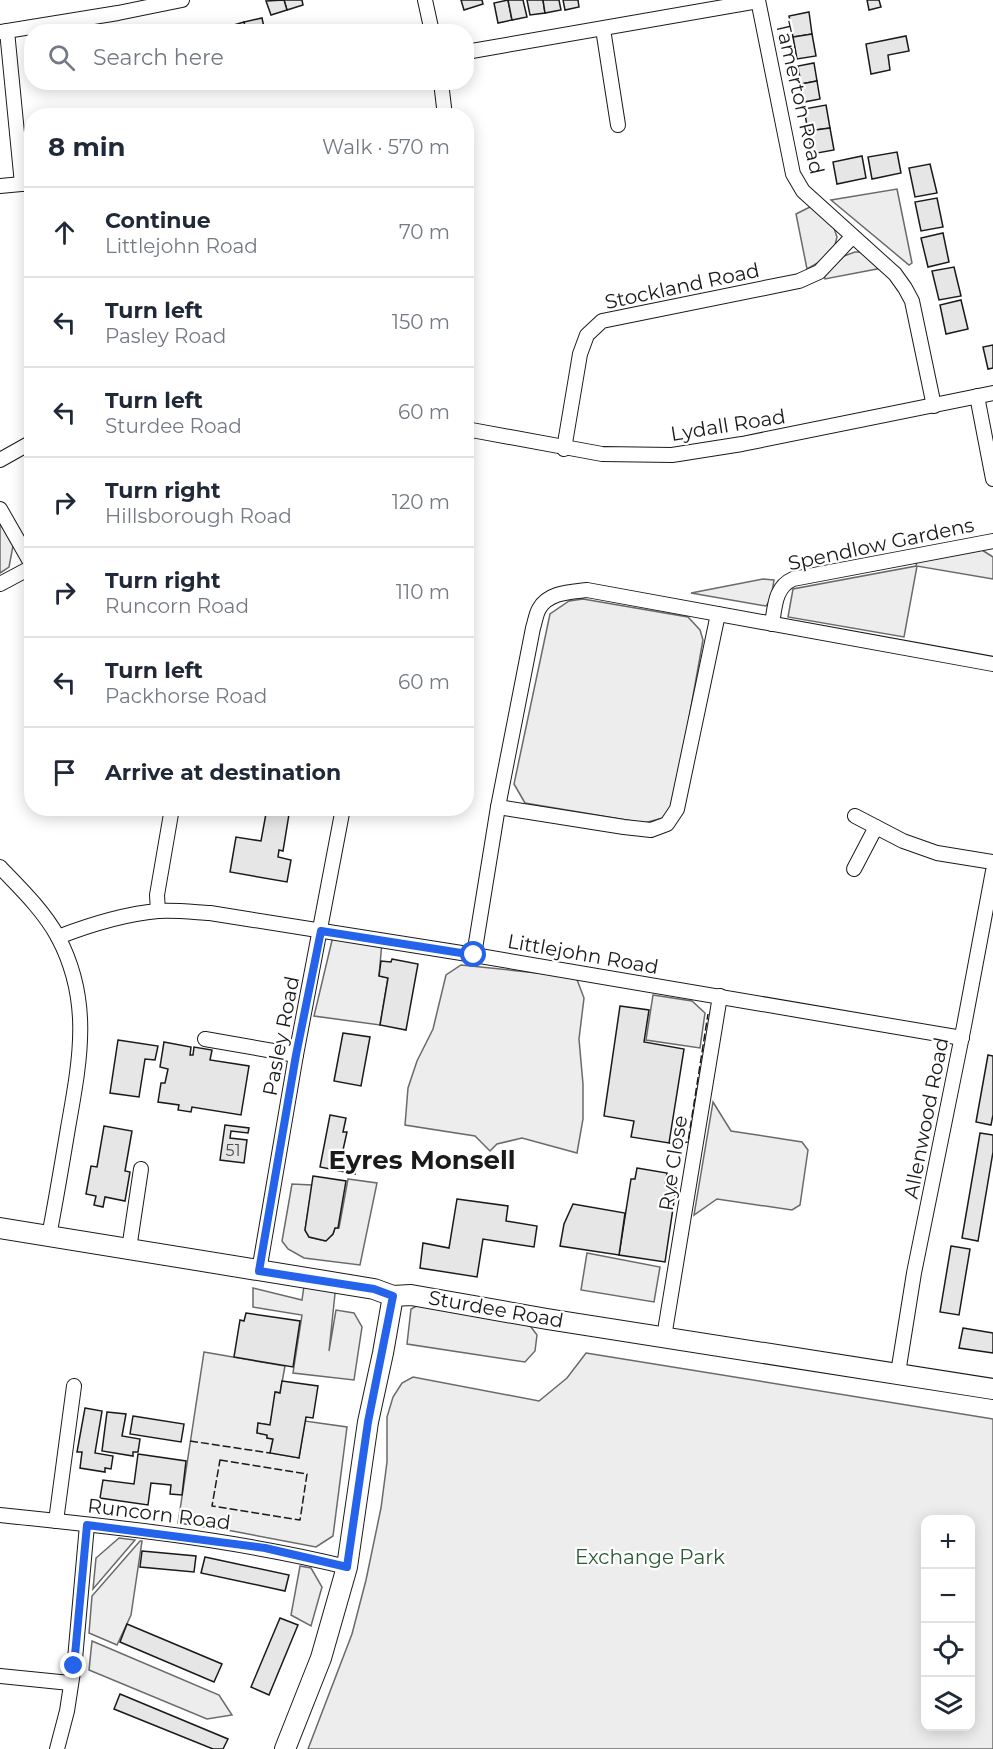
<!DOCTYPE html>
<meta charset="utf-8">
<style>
:root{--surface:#fff;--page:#f2f2f3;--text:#1f2937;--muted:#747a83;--line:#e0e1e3}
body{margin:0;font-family:Montserrat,sans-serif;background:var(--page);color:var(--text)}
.controls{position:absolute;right:18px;bottom:18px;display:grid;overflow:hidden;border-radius:12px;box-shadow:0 3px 15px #0003}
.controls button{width:54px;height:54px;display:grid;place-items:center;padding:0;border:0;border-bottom:2px solid var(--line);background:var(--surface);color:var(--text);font:30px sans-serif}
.stop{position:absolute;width:18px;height:18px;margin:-14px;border:4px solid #2563eb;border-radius:50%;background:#fff}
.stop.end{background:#2563eb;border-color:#fff;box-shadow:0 2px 6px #0008}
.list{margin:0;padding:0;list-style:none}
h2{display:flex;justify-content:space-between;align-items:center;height:78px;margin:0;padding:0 24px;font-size:26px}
h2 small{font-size:20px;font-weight:400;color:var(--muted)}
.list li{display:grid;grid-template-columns:39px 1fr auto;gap:18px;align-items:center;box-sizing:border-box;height:90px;padding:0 24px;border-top:2px solid var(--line)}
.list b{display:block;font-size:22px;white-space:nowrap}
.list p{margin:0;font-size:20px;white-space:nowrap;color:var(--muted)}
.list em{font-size:20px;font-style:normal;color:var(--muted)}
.icon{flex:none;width:33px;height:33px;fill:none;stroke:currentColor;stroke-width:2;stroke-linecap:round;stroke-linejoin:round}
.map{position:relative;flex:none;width:993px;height:1749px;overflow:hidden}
.search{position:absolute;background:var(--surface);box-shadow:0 3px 15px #0003;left:24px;top:24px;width:450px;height:66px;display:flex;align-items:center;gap:15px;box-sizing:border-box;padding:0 21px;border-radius:24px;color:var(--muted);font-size:22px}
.panel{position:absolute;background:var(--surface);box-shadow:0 3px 15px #0003;left:24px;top:108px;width:450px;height:708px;border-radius:24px}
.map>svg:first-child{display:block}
.built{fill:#ededed;stroke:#6a6a6a;stroke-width:1.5;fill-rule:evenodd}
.building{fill:#e6e6e6;stroke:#1a1a1a;stroke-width:1.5}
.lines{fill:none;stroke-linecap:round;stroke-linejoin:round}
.street-casing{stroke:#1a1a1a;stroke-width:16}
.secondary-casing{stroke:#1a1a1a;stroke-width:22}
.street{stroke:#fff;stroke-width:14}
.secondary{stroke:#fff;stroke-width:20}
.fence{stroke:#1a1a1a;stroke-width:1.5;stroke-dasharray:8 3;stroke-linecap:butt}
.route{stroke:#2563eb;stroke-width:8}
.labels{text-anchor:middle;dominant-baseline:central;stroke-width:4.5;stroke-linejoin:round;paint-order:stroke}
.number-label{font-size:16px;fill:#4d4d4d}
.street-label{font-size:20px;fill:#1a1a1a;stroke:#fff}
.park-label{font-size:20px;fill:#2b5a34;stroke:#fff}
.district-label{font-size:26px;font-weight:bold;fill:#1a1a1a;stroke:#fff}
</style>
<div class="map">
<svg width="993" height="1749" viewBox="0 0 993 1749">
<rect width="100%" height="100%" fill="#fff"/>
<g class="built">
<polygon points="897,189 912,263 909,265 831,200"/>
<polygon points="812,206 833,225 837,237 834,249 823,260 807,269 796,214"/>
<polygon points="855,252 862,252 882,268 825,279 824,275 844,256"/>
<polygon points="0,523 13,546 9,567 0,573"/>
<polygon points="982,550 993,557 993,579 917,566 904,637 788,617 793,589 916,566 917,561"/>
<polygon points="763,579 774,580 771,599 766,606 691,593"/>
<polygon points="583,599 688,617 700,630 703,640 673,808 663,818 644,823 525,803 514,784 550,614 569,601"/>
<polygon points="334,932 382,942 379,976 388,978 380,1025 314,1016"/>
<polygon points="461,965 576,977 584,998 579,1039 583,1084 583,1119 577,1153 522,1138 497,1144 490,1151 475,1136 405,1125 408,1088 417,1061 433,1029 446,975"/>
<polygon points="653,995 692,1001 705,1013 700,1048 646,1040"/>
<polygon points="713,1102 731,1131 802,1142 808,1150 800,1205 792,1210 717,1199 694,1215"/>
<polygon points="348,1179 377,1183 360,1265 304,1258 288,1249 282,1241 292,1184 312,1185 305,1230 309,1237 325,1241 333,1234 335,1228 339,1228"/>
<polygon points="587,1253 660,1267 654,1302 581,1290"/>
<polygon points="305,1279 336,1284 329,1351 336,1310 354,1313 362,1327 354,1380 293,1373 302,1315 253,1307 253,1288 302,1300"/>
<polygon points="420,1304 528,1323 537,1335 535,1351 525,1362 407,1344 411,1309"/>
<polygon points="204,1352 285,1366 280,1393 276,1392 270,1425 258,1423 257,1433 267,1435 267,1438 273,1439 271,1453 299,1458 305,1421 347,1427 333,1536 316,1547 227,1530 178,1523"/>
<path d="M586,1353L993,1419V1749H308L352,1634L366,1580L381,1508L387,1462V1417L393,1397L402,1383L413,1377L539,1401L567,1378ZM926,1520H970V1726H926Z"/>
<polygon points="119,1538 135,1540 93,1589 96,1558"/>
<polygon points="140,1541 142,1541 131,1615 117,1645 89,1633 92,1596"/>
<polygon points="300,1566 311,1568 322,1587 311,1626 291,1615"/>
<polygon points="92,1641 219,1695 232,1715 207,1719 89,1670"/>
</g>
<g class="building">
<polygon points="284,0 302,0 303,5 287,10"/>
<polygon points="284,0 287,10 271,15 266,1"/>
<polygon points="461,0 482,0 483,4 464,10"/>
<polygon points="508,0 512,20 498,23 494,3"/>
<polygon points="508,0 523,0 527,17 512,20"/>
<polygon points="527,0 543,0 545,13 530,15"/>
<polygon points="543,0 559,0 561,10 545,13"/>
<polygon points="563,0 578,0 579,7 565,10"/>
<polygon points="867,0 879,0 881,7 869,10"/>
<polygon points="809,12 812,34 793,37 789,16"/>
<polygon points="262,18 265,32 246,32 244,22"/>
<polygon points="244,22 246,32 228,32 227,27"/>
<polygon points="812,34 816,56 797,59 793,37"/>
<polygon points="906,36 909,51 888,55 890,70 871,74 866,44"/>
<polygon points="814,63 817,81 801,84 798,66"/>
<polygon points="817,81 820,99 804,102 801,84"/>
<polygon points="826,105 830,128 808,131 804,109"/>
<polygon points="830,128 834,150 812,154 808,131"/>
<polygon points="897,152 901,173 872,179 868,157"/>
<polygon points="862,156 866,178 837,184 833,162"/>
<polygon points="930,164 937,193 915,197 909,168"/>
<polygon points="937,198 943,227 921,231 915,202"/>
<polygon points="943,233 949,262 928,267 921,238"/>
<polygon points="954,267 961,296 939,300 932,271"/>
<polygon points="961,300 968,329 946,334 940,305"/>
<polygon points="993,345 993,368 988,369 983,347"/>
<polygon points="267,808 290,808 283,851 279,850 278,857 291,860 287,882 230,872 236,837 261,841"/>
<polygon points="392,959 418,964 406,1030 380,1025 388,978 379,976 381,961 391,962"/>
<polygon points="620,1006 649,1010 644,1042 684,1049 669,1143 631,1137 634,1121 604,1116"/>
<polygon points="343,1033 370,1037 361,1086 334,1081"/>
<polygon points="118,1040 158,1046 155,1060 145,1059 139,1097 110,1093"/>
<polygon points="164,1042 191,1047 190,1055 193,1055 194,1047 212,1050 210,1060 249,1066 241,1115 192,1107 191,1112 178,1110 179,1105 158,1102 161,1083 165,1083 168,1069 160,1067"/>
<polygon points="988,1055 993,1056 993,1115 991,1125 976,1122"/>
<polygon points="330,1115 346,1118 343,1132 347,1132 341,1159 357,1162 355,1174 320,1167"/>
<polygon points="225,1125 249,1128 248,1133 231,1131 230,1138 247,1140 244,1163 220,1160"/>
<polygon points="104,1126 132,1131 125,1171 130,1172 125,1201 105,1197 103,1207 94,1205 96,1196 86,1194 91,1166 97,1167"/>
<polygon points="980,1133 993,1135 993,1152 978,1241 962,1238"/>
<polygon points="637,1168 667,1173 665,1186 676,1188 665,1262 619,1255 631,1179 635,1179"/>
<polygon points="313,1176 346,1181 338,1228 335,1228 333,1234 326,1241 309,1237 305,1230"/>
<polygon points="457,1199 508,1206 506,1221 537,1226 534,1247 483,1239 477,1277 420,1268 423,1243 449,1248"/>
<polygon points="573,1204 625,1213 619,1255 560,1246 564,1224"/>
<polygon points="951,1246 970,1249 959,1315 940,1312"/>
<polygon points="246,1313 300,1321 293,1367 234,1357 240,1320 244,1321"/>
<polygon points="963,1328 993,1333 993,1353 959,1348"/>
<polygon points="282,1381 318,1386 313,1418 306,1417 299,1458 270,1453 273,1439 267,1438 267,1435 257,1433 258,1423 270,1425 275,1392 280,1393"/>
<polygon points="85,1408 102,1411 95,1453 113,1456 111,1469 105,1468 105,1472 80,1468 82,1452 77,1452"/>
<polygon points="107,1412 126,1414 122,1436 140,1439 138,1452 133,1452 133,1456 102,1451"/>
<polygon points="133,1416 184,1424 181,1442 130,1434"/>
<polygon points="138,1454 186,1461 182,1495 170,1494 171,1485 151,1483 148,1505 100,1498 103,1480 134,1484"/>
<polygon points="142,1551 196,1556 194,1572 140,1567"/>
<polygon points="205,1557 289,1575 285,1591 201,1573"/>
<polygon points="280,1618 298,1625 269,1695 251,1687"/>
<polygon points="127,1624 222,1664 214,1682 120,1642"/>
<polygon points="120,1694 228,1739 223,1749 213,1749 114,1709"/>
</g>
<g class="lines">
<defs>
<g id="street">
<polyline points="425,0 432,32"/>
<polyline points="758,0 793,174 803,191 895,274 905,288 912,301 934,406"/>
<polyline points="603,29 618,125"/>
<polyline points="7,31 22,184"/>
<polyline points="0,32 118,13 182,0"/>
<polyline points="466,52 758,1"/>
<polyline points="441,82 445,116"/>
<polyline points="0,186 32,183"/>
<polyline points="977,396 993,479"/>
<polyline points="466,429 602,454 672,455 742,444 993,393"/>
<polyline points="564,449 580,354 587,335 602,321 799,281 819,272 852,237"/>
<polyline points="0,460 32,442"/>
<polyline points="0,509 32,565"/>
<polyline points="0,584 32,567"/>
<path d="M772,624C775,606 775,587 793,579L993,541"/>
<polyline points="498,807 624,827 651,830 667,824 677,809 718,614"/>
<polyline points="855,816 903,841 937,853 993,862"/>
<path d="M0,867C21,889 43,910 58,937C92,1001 80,1060 68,1128C62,1164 56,1200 49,1236"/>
<polyline points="854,869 876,827"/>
<polyline points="158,911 157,895 172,808"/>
<path d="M58,937C89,925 124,914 158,911C175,910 193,912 210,913L474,955L962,1038"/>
<path d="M474,955L498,807L533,628C535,622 536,614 539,609C548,592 571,592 587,590L993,664"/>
<polyline points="205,1039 296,1055"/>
<polyline points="129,1249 141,1169"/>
<polyline points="259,1271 296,1055 343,808"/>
<polyline points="664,1337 720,996"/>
<polyline points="898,1373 914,1273 964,1026 993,871"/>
<path d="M0,1515C116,1527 233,1539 347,1567"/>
<polyline points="56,1521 74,1386"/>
<polyline points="0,1676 70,1683"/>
<polyline points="57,1749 67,1711 75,1659 87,1525"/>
</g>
<g id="secondary">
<polyline points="0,1228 374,1289 393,1296 411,1295 547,1319 993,1389"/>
<polyline points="285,1749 321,1658 347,1567 368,1422 383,1353 393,1296"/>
</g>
</defs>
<use href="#street" class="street-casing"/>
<use href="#secondary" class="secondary-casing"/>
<use href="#street" class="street"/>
<use href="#secondary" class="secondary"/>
<g class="fence">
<polyline points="669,1143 678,1144 688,1142 708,1014"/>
<polyline points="190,1441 270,1453"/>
<polygon points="220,1460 307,1474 300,1520 212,1506"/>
</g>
</g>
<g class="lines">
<polyline class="route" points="74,1666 87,1525 265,1548 347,1567 368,1422 393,1296 374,1289 259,1271 296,1055 321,931 474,955"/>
</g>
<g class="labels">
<g class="number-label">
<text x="233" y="1150">51</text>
</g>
<g class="street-label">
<text transform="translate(800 98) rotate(77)">Tamerton Road</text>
<text transform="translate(682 286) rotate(-12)">Stockland Road</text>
<text transform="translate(728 425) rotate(-9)">Lydall Road</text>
<text transform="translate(881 544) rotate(-12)">Spendlow Gardens</text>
<text transform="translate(583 954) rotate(10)">Littlejohn Road</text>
<text transform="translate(281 1036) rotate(-79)">Pasley Road</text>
<text transform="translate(926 1118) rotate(-79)">Allenwood Road</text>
<text transform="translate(673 1163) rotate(-81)">Rye Close</text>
<text transform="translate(496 1309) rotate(10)">Sturdee Road</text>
<text transform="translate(159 1514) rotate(7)">Runcorn Road</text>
</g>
<g class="park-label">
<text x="650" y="1557">Exchange Park</text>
</g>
<g class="district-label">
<text x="422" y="1160">Eyres Monsell</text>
</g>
</g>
</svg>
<div class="controls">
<button>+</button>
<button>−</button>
<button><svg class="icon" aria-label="locate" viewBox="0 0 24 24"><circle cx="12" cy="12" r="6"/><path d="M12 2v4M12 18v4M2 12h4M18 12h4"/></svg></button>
<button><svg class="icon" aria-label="layers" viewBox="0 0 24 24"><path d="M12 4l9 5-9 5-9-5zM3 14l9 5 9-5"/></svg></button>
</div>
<div class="stop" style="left:474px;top:955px"></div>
<div class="stop end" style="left:74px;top:1666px"></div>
<div class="search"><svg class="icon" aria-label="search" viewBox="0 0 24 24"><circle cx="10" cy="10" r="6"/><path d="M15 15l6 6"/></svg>Search here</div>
<section class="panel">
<h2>8 min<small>Walk · 570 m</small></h2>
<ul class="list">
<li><svg class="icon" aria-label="ahead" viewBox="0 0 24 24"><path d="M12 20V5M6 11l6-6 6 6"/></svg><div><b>Continue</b><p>Littlejohn Road</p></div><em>70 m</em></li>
<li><svg class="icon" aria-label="left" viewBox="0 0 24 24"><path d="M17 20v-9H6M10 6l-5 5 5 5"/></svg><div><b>Turn left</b><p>Pasley Road</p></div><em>150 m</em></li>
<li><svg class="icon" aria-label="left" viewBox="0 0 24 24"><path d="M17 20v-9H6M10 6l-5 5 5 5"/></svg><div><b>Turn left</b><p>Sturdee Road</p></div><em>60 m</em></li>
<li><svg class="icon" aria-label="right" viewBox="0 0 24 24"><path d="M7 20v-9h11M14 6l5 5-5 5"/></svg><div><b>Turn right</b><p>Hillsborough Road</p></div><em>120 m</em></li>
<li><svg class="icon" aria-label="right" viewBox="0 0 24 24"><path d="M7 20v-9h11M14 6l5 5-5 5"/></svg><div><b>Turn right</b><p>Runcorn Road</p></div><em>110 m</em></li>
<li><svg class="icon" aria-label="left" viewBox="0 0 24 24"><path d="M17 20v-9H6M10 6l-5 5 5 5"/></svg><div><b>Turn left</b><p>Packhorse Road</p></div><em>60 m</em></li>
<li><svg class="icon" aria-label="arrive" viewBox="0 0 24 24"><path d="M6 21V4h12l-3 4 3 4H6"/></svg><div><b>Arrive at destination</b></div></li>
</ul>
</section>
</div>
